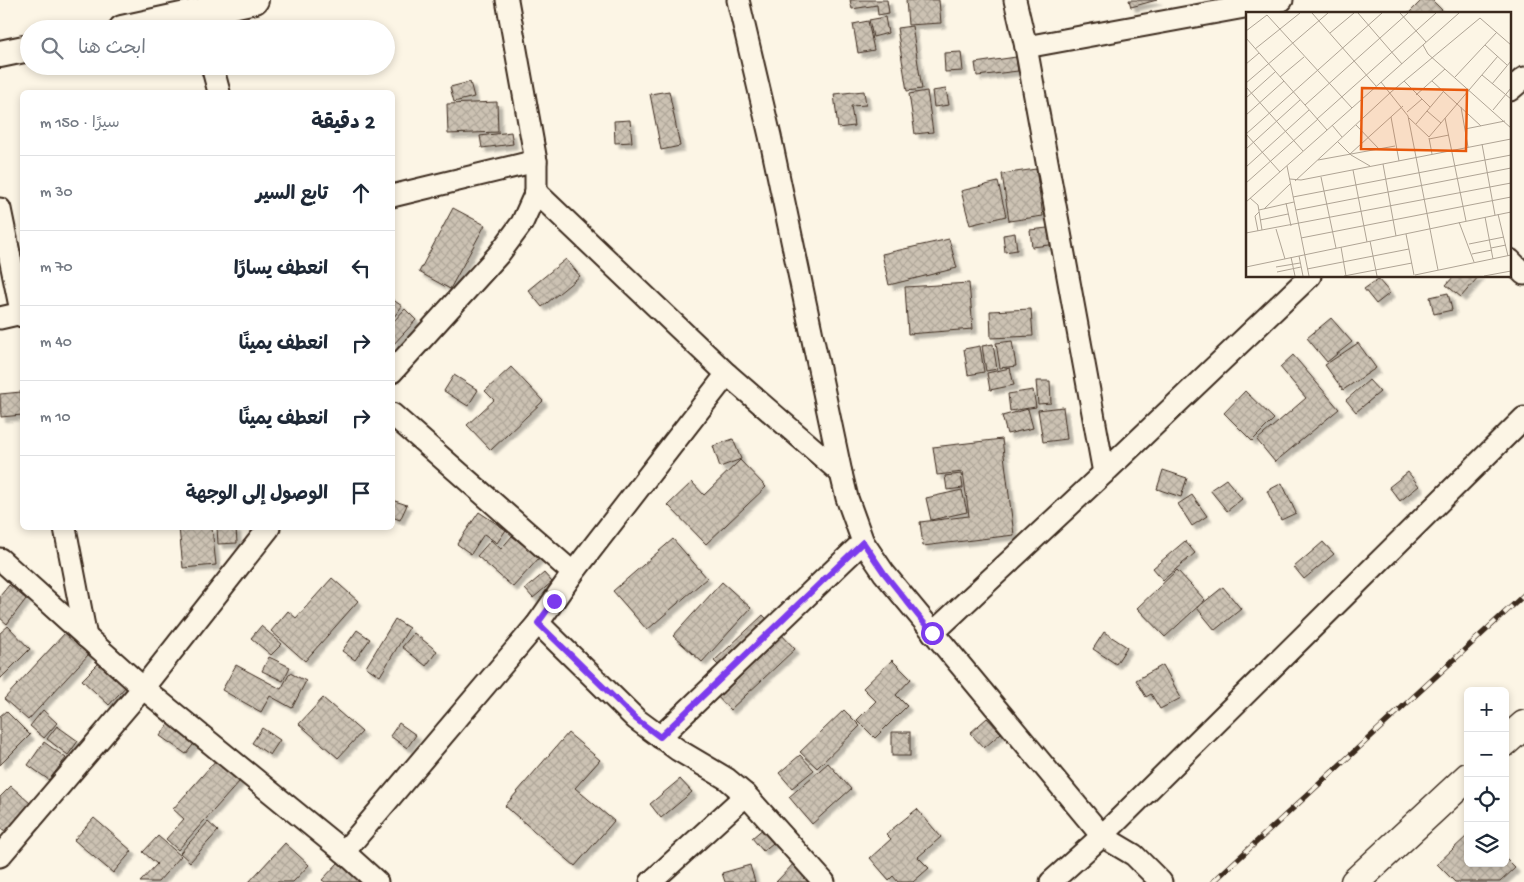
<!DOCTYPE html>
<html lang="ar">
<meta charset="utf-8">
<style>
:root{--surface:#fff;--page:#f6f6f7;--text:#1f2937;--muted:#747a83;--line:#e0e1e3}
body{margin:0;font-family:"Gochi Hand","Playpen Sans Arabic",sans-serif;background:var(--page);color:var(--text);direction:rtl}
.controls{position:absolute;right:15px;bottom:15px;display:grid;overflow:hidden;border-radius:8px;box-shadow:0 2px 8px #0003}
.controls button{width:45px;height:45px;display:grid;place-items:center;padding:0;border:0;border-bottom:1px solid var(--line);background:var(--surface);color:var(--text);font:25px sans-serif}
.stop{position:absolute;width:15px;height:15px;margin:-11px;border:4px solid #7c3aed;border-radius:50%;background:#fff}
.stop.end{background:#7c3aed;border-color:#fff;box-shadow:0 1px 5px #0008}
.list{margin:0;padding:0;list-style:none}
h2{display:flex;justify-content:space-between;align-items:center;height:65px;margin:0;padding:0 20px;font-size:21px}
h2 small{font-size:16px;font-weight:400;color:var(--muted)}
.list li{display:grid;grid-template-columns:32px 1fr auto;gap:15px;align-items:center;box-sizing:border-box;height:75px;padding:0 20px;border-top:1px solid var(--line)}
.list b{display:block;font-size:19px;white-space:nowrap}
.list em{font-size:16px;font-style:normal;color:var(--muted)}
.icon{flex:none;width:28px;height:28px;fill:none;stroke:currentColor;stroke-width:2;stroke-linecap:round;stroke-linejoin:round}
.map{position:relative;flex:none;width:1524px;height:882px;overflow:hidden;direction:ltr}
.search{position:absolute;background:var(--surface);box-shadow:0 2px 8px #0003;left:20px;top:20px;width:375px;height:55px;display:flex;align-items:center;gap:12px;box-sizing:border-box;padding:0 18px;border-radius:28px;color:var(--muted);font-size:19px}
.panel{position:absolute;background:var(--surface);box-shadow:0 2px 8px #0003;left:20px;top:90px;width:375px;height:440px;border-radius:8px;direction:rtl}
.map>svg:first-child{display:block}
.building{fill:url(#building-cross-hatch);stroke:#3b2a1e;filter:url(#shadow)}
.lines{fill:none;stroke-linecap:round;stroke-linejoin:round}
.minor-casing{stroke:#3b2a1e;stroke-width:25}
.tertiary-casing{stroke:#3b2a1e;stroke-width:30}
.secondary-casing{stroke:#3b2a1e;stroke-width:31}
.minor{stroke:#fcf5e5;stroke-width:21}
.tertiary{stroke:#fcf5e5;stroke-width:26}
.secondary{stroke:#fcf5e5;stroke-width:28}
.rail-casing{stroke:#3b2a1e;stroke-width:5.5}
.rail{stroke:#fcf5e5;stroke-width:4;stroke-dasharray:11;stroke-linecap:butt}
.route{stroke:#7c3aed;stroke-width:6}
.inset-road{fill:none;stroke:#afa495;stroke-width:1}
.view{fill:#e8590c;fill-opacity:0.15;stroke:#e8590c;stroke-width:2.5}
.inset-edge{fill:none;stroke:#3b2a1e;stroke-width:2.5}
</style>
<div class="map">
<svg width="1524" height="882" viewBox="0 0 1524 882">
<defs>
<pattern id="building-cross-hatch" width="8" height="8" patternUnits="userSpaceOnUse" patternTransform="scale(1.25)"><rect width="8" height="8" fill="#ccc2b3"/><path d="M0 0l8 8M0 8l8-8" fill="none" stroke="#b0a79a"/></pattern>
<filter id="shadow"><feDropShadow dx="4.5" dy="4.5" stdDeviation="1" flood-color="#0004"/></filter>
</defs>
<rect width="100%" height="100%" fill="#fcf5e5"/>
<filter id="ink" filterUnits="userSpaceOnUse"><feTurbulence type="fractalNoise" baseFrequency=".02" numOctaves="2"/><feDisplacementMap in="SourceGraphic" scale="10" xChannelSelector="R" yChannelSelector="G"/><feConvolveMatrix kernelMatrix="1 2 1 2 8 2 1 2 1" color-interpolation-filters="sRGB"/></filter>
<g filter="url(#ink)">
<g class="building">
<polygon points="850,0 887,0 889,13 878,15 877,5 852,9"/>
<polygon points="906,0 939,0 941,23 908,25"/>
<polygon points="1129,0 1157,0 1131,7"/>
<polygon points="1422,0 1432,0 1446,14 1408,14"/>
<polygon points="885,17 888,33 873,37 869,20"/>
<polygon points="868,21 874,50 858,53 853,24"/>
<polygon points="912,26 922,89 907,91 897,28"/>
<polygon points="961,52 963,71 945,72 944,53"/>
<polygon points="1016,57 1018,71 977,76 975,63"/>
<polygon points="470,82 474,97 454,102 450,87"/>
<polygon points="946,89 949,105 934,107 932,91"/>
<polygon points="669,91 680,146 661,150 650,94"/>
<polygon points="864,91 866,105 851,106 854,126 838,128 834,94"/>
<polygon points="927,91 933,132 915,134 909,94"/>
<polygon points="497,102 498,132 448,134 447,104"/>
<polygon points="630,120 632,142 615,143 614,121"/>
<polygon points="511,132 513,144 482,148 480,136"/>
<polygon points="1036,169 1043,216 1009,221 1002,174"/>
<polygon points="998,182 1006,216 970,225 961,191"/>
<polygon points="453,208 485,225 450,289 419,272"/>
<polygon points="1056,227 1058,244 1032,247 1030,230"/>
<polygon points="1015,233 1017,250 1005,252 1003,235"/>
<polygon points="949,239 957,268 889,285 882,254"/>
<polygon points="566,259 580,276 542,307 528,290"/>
<polygon points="1454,276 1479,276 1461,297 1446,285"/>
<polygon points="1378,279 1390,293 1376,304 1364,289"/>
<polygon points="969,283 973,329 908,334 905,287"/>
<polygon points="1448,293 1452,310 1434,314 1430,297"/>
<polygon points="392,299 402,306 394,317 392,316"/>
<polygon points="405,309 416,320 392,346 392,323"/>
<polygon points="1031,309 1033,336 991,338 990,311"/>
<polygon points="1331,318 1352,342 1327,362 1307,338"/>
<polygon points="1012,341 1016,366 1000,368 996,343"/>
<polygon points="1358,343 1376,368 1343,390 1325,365"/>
<polygon points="993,344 997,369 986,371 982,346"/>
<polygon points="980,346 984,372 968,375 964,349"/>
<polygon points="1293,355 1339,409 1275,462 1257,440 1306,398 1280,367"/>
<polygon points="511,367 543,401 491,450 467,425 494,400 485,391"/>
<polygon points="1010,368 1014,385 990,390 987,373"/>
<polygon points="454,375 478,390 468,406 444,391"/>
<polygon points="1369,380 1380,392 1356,412 1346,400"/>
<polygon points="1036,381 1050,381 1051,403 1038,404"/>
<polygon points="1033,390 1036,407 1010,411 1008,394"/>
<polygon points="1245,391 1274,419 1252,441 1224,413"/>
<polygon points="21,392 22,415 1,417 0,394"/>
<polygon points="1063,407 1067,439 1043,442 1038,410"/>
<polygon points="1028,409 1033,428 1007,434 1002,416"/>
<polygon points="733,439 741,459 720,467 713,446"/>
<polygon points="1002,439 1014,535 923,546 920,522 969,516 963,472 937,475 933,447"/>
<polygon points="740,460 766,487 706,544 668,505 692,482 704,495"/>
<polygon points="1163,470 1187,478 1181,497 1157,489"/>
<polygon points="1408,472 1419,486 1400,501 1389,487"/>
<polygon points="961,474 963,488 947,490 945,476"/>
<polygon points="1226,479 1242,499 1227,511 1210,490"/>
<polygon points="1282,483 1296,513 1281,520 1267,491"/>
<polygon points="962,490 967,512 931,520 926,498"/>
<polygon points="1192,495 1207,516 1192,526 1178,504"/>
<polygon points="392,500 407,505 400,520 392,517"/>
<polygon points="479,512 506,530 497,543 484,534 471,554 457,544"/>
<polygon points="179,528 212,528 216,565 183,568"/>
<polygon points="217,528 236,528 237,543 218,544"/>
<polygon points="512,536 539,558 513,587 477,556 491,540 501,549"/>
<polygon points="673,539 707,578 647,630 613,591"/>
<polygon points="1185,541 1195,553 1163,580 1153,568"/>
<polygon points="1323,542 1334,554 1304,579 1294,567"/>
<polygon points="1177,570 1205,600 1165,637 1137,608"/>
<polygon points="544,573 552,582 533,598 525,589"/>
<polygon points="332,578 358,601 305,661 271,631 288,611 296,618"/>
<polygon points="722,582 751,608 702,662 673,636"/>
<polygon points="9,585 26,599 7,624 0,618 0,596"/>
<polygon points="1223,587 1241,609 1215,630 1197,608"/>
<polygon points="763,615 795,649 730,710 713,692 730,677 714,661"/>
<polygon points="395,619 409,628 380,676 366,667"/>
<polygon points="8,626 30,649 0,679 0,633"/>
<polygon points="261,626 282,644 271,655 251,638"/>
<polygon points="357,630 370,639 355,660 342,651"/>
<polygon points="1104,632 1127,647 1116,664 1093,649"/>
<polygon points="65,633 89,654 28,720 4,699"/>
<polygon points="414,633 437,651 426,666 402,647"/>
<polygon points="269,657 290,667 283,681 262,671"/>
<polygon points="892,660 911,679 896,695 907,706 875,738 857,720 876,701 863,688"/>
<polygon points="101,661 127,685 109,705 82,680"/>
<polygon points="236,665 281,689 290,673 306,681 292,708 270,696 261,712 222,690"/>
<polygon points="1163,665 1181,698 1160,709 1151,694 1146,697 1136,680"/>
<polygon points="323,698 362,732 338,758 299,724"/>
<polygon points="43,710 57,723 44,738 30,726"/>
<polygon points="844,710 860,726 817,768 800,752"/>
<polygon points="6,711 30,735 0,765 0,716"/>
<polygon points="987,718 1001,733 984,748 970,733"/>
<polygon points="169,723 196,741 186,754 160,736"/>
<polygon points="399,723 416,735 407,748 390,736"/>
<polygon points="57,726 78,741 68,755 47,739"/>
<polygon points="262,728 280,740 270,755 252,743"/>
<rect x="892" y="732" width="18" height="24"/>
<polygon points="568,733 600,760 575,788 614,821 575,866 505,806"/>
<polygon points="44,742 66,758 49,780 28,765"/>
<polygon points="800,755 814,770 792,788 779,773"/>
<polygon points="216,760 240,781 178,850 166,839 184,819 173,809"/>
<polygon points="828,763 851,789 812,824 789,797"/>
<polygon points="680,779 692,792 661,818 650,804"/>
<polygon points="11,786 31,804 6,832 0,827 0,797"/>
<polygon points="917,809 941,837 918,857 929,868 913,882 898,882 893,876 889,880 870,858 891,839 886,834"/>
<polygon points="94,818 132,851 113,873 74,840"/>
<polygon points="208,822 218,831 190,862 180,853"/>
<polygon points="771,822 782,836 763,851 752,838"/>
<polygon points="1468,835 1468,863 1505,863 1505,858 1515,868 1500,882 1455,882 1437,864"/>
<polygon points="158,836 181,856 158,882 140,882 157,864 143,852"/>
<polygon points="285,843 309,865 293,882 249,882"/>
<polygon points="799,858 820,882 776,882"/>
<polygon points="339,862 361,882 325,882 322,880"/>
<polygon points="750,865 755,882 725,882 722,873"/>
</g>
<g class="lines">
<defs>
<g id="minor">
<polyline points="507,0 536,161 536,192"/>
<polyline points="738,0 770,136 841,473 847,498 863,542 884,573 1102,836 1134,855 1161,882"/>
<polyline points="1015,0 1026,47 1104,473"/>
<polyline points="1026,47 1282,0"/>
<polyline points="212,66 219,92"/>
<polyline points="1510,90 1524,78"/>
<polyline points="392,196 536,161"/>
<polyline points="0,209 22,316"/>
<polyline points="1510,260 1524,274"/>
<polyline points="0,318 22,313"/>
<polyline points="392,372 499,254 522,223 536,192 727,374 841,473"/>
<polyline points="392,414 573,573"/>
<polyline points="65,528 86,637"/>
<polyline points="0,559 143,688 344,852 377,882"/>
<polyline points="538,623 636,719 678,750 727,779 746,795 824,882"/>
<polyline points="933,633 1104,473 1310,276"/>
<polyline points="660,737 863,542"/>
<polyline points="344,852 538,623 573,573 727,374"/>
<polyline points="0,856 143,688 269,528"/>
<polyline points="651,882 746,795"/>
<polyline points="1051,882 1102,836 1524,418"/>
</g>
<g id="tertiary">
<polyline points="122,29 255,0"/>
<polyline points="0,54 29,48"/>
</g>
<g id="secondary">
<polyline points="1505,742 1524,725"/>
<polyline points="1355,882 1468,777"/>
</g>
</defs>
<use href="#minor" class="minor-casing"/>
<use href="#tertiary" class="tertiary-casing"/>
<use href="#secondary" class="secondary-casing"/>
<use href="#minor" class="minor"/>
<use href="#tertiary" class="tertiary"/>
<use href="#secondary" class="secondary"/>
<defs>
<polyline id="rail" points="1213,882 1524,595"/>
</defs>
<use href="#rail" class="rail-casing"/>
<use href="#rail" class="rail"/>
</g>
</g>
<g class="lines" filter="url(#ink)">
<polyline class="route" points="554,601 538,623 636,719 660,737 863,542 884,573 932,633"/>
</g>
<g transform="translate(1246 12)">
<rect width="265" height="265" fill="#fcf5e5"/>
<path class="inset-road" d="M66,1L130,74M112,1L156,52M154,1L180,30M234,6L265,33M0,19L21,3L106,96M84,21L108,1M0,26L81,118M177,33L182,42L265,116M239,33L261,53M9,37L54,1M0,52L13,41M236,63L265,87M34,65L58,45M209,65L251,20M158,69L184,95M186,69L235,114M135,70L162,104L192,258M0,71L82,1M246,72L265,49M0,75L57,139M170,83L199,57M0,86L29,60M59,93L162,1M215,95L222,135M247,98L265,76M181,99L195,111M161,100L176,87M0,103L38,69M145,105L153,149M163,106L183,125L252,44M199,106L220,209M71,107L190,1M170,112L197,80M86,113L96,125M110,113L133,137M219,117L259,109M0,122L136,1M0,122L34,160M183,126L186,142M183,127L203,123M92,130L105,143L124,154M236,132L249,203M0,137L54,88M104,142L157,94M72,148L149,134M137,152L150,224M41,154L63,264M0,155L63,98M107,158L121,230M75,165L90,236M44,167L55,168L265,127M49,169L145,80L234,6M0,171L72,107M47,185L265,143M4,186L12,193L16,218M0,190L213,1M40,191L45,214M18,197L44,172M13,198L48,190M50,198L265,156M252,202L262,244M239,205L247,247M14,208L42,202M213,210L228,250M30,217L39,247M12,219L9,204L13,200M0,221L265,171M160,222L168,263M55,226L265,185M124,229L131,264M223,232L258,225M95,235L100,264M245,236L260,233M226,242L246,238M53,244L57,264M45,245L49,264M0,255L265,200M30,255L54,251M61,257L163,237M31,260L55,255M169,263L265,243M98,264L166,251M238,264L265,259"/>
<path class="view" d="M116,76L221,78L220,139L115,137Z"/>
<rect width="265" height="265" class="inset-edge"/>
</g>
</svg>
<div class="controls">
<button>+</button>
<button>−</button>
<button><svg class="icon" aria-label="locate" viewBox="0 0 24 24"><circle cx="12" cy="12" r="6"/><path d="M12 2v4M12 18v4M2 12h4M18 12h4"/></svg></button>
<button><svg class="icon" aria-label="layers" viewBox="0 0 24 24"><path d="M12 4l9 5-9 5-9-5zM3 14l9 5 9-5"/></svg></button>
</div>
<div class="stop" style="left:932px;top:633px"></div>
<div class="stop end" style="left:554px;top:601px"></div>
<div class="search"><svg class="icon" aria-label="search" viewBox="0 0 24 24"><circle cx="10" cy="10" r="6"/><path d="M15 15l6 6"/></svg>ابحث هنا</div>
<section class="panel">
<h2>2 دقيقة<small>سيرًا · 150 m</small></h2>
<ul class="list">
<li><svg class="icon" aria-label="ahead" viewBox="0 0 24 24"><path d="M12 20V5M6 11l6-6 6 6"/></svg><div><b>تابع السير</b></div><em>30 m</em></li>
<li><svg class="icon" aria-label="left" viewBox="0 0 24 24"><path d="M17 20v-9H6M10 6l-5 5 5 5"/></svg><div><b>انعطف يسارًا</b></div><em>70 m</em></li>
<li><svg class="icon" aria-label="right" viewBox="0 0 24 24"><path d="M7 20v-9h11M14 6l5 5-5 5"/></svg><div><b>انعطف يمينًا</b></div><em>40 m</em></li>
<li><svg class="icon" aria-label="right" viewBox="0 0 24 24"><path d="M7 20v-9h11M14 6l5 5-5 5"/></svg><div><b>انعطف يمينًا</b></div><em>10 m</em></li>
<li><svg class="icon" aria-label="arrive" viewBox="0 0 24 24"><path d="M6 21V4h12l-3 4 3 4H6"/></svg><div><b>الوصول إلى الوجهة</b></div></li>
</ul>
</section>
</div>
